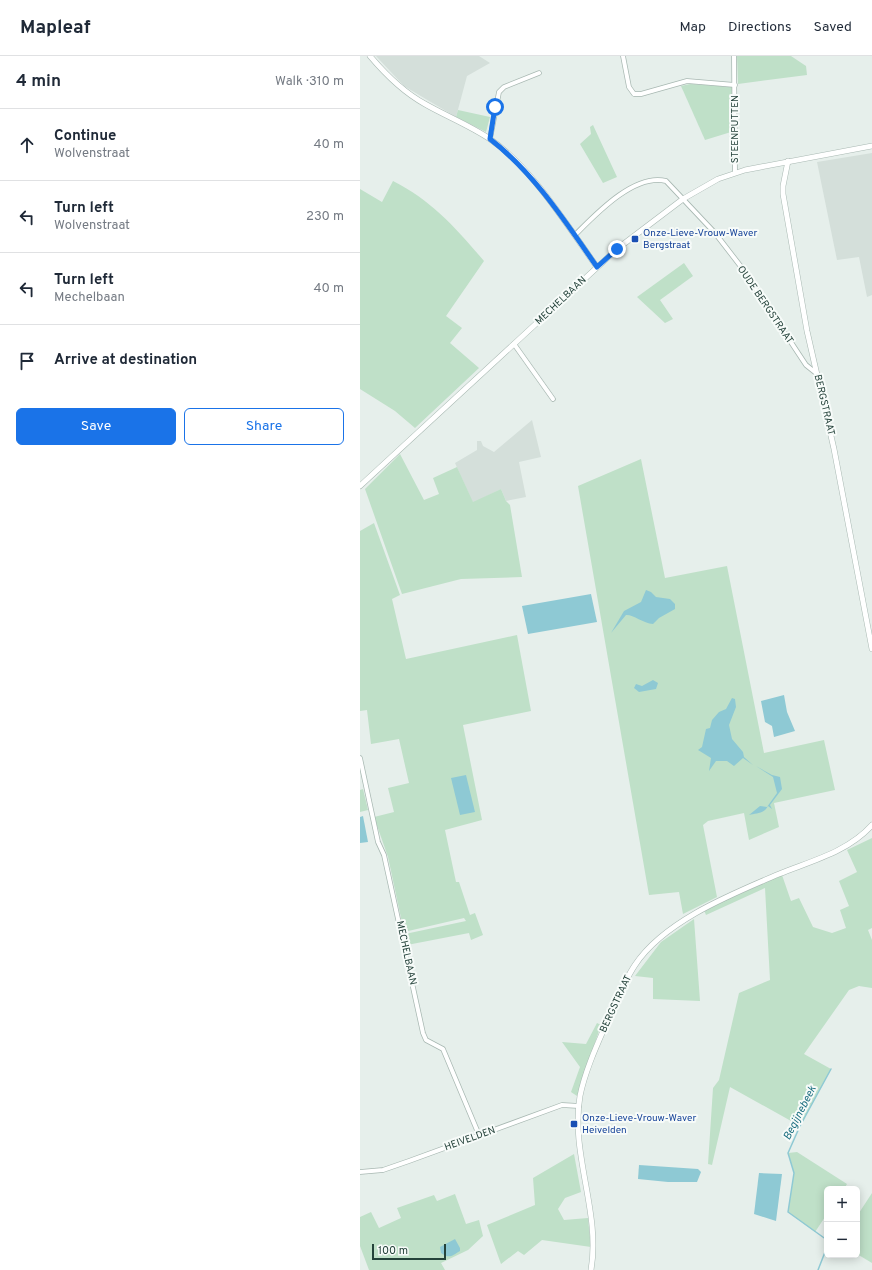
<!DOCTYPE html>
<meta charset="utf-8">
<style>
:root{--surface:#fff;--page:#f6f6f7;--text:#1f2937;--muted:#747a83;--line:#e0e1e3;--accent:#1a73e8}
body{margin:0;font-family:Overpass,sans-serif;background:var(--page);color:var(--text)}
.controls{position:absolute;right:12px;bottom:12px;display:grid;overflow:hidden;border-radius:6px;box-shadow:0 2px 10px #0003}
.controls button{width:36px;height:36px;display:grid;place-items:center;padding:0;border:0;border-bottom:1px solid var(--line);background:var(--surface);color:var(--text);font:20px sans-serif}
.scale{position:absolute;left:12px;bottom:10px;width:74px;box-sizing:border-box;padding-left:4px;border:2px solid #24423a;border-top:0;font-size:11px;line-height:14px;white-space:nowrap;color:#24423a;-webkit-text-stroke:3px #f7fbf9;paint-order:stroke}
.stop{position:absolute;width:12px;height:12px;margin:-9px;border:3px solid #1a73e8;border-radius:50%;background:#fff}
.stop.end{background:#1a73e8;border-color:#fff;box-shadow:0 1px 4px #0008}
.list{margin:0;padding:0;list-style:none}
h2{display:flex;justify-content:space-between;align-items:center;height:52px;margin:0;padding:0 16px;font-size:17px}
h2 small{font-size:13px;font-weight:400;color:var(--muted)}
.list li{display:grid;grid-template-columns:26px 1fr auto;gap:12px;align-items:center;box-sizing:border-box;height:72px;padding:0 16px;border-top:1px solid var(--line)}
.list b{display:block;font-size:15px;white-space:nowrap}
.list p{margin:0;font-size:13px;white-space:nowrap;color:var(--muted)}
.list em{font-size:13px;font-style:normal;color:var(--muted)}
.actions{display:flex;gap:8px;padding:12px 16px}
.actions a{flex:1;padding:9px 0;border:1px solid var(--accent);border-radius:6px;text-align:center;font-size:14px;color:var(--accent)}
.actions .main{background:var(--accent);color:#fff}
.icon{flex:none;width:22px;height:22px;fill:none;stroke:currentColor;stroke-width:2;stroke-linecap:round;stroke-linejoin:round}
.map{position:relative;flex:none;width:512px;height:1214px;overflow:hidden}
header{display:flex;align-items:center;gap:24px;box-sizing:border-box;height:56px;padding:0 20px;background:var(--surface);border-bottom:1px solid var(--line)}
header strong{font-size:19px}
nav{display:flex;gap:22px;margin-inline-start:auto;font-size:14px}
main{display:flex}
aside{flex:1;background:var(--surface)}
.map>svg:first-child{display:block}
.built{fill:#d4dfda}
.green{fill:#bfe0c8}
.water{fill:#8ec9d4}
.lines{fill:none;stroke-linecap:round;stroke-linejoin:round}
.stream{stroke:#8ec9d4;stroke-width:1.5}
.minor-casing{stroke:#a8b8b2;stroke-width:5.5}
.tertiary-casing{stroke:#a8b8b2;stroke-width:6}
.minor{stroke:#fff;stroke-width:4}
.tertiary{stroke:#fff;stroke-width:5}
.route{stroke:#1a73e8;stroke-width:5}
.transit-dot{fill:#1a4fb4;stroke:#f7fbf9;stroke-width:1.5}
.labels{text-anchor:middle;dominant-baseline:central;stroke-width:4;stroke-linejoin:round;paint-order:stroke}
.street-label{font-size:10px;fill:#24423a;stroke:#f7fbf9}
.transit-label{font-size:10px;fill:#164399;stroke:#f7fbf9;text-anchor:start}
.water-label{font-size:11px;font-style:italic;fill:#1c6f80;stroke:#f7fbf9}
</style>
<header>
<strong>Mapleaf</strong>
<nav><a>Map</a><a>Directions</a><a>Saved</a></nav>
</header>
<main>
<aside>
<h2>4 min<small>Walk · 310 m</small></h2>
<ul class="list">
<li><svg class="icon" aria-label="ahead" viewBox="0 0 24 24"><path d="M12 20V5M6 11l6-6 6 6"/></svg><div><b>Continue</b><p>Wolvenstraat</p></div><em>40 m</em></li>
<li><svg class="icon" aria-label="left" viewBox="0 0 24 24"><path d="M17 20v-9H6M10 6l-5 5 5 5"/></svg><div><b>Turn left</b><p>Wolvenstraat</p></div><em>230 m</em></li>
<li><svg class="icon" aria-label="left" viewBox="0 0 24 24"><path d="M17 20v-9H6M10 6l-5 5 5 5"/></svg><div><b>Turn left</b><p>Mechelbaan</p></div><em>40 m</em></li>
<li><svg class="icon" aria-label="arrive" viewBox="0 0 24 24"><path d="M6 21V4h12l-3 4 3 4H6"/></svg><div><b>Arrive at destination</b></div></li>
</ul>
<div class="actions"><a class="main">Save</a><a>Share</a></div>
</aside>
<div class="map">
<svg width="512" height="1214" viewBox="0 0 512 1214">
<rect width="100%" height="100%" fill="#e6efeb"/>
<g class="built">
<polygon points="16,0 119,0 130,7 107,20 96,61 44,30"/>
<polygon points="512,97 512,239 507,241 499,201 477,204 457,106"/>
<polygon points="172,364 181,401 159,406 166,441 146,445 141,433 113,447 95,407 117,394 117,385 121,385 123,390 134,396"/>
</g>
<g class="green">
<polygon points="377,0 431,0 446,10 447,19 378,28"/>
<polygon points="330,28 372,31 371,76 345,84 321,30"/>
<polygon points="98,54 130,61 126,76 96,61"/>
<polygon points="233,69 257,121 243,127 220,88 231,78 230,71"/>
<path d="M33,125C71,144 97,173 124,205L86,260L102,272L90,287L119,312L55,372L35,355L0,333V133L22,146Z"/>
<polygon points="324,207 333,220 300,244 313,263 305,267 277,241"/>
<polygon points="40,398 64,444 79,438 73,422 97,411 113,446 141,433 146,445 150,449 162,521 101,523 42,538 5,433"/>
<polygon points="281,403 305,522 367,510 404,697 464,684 475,734 414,747 419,771 389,784 384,757 348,765 343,769 357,841 323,858 319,836 289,839 218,430"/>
<polygon points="14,467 40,539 32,543 46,603 157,579 171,655 103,669 122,764 85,774 96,826 99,826 110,859 115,857 123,879 111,884 109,877 47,889 45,878 106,865 104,862 44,876 28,801 14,761 34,756 28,732 49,727 39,683 11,688 7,654 0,655 0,475"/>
<polygon points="3,733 8,754 0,756 0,734"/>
<polygon points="512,782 512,872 508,874 512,884 512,932 499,930 489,934 444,998 471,1013 440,1070 370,1031 352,1109 348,1108 353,1032 359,1024 379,937 410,924 405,832 346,859 344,854 422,819 431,845 439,842 453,871 472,877 486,872 480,854 489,850 479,825 497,816 487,794"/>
<polygon points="334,863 340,945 293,943 293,922 275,920 301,886"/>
<polygon points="237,967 241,969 217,1040 211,1036 220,1011 202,986 226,988"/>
<polygon points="437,1096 487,1128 484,1133 467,1133 467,1158 455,1176 428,1156 434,1117 428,1097"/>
<polygon points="214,1098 221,1136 205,1142 198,1153 204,1164 228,1162 231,1191 182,1184 164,1199 158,1195 141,1208 127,1169 175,1149 173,1122"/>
<polygon points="512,1137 512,1207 497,1198 497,1160"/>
<polygon points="95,1138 106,1168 119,1164 123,1180 108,1194 81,1207 85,1214 9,1214 0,1190 0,1161 11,1156 19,1172 41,1162 37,1152 74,1139 77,1145"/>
</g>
<g class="water">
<path d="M286,534L291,536L296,541L310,543L315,548V553L299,562L293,568C283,567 272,558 266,559L251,577L264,555L281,546Z"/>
<polygon points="231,538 237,566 168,578 162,550"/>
<polygon points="293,624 298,627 296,633 279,636 274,632 276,628 282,630"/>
<polygon points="424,639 427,656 435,675 414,681 412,670 405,666 401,645"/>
<polygon points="372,642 375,643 376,651 369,669 372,683 383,696 384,701 393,709 383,702 374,710 367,705 356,705 349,715 351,702 338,694 342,691 346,673 350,672 352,664 359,656 366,653"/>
<path d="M396,710L412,719L420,721L422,733L410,749L412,753L408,750C404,758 396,757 389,759L400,750L407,751L417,737L413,721Z"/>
<polygon points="106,719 115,756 100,759 91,722"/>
<polygon points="3,760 8,786 0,787 0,761"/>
<polygon points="279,1109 338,1113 341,1116 337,1126 308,1126 278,1123"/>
<polygon points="399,1117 422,1118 416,1165 394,1158"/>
<path d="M95,1183L100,1192V1195C92,1200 89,1203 81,1197L80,1191Z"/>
</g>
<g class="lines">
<g class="stream">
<polyline points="467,1184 428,1156 434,1117 428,1097 440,1070 471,1013"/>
<polyline points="458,1214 467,1191"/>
</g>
<defs>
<g id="minor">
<polyline points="263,0 269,31 274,38 281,38 327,25 375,29"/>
<polyline points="374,0 375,117"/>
<polyline points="130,83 139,36 144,31 179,17"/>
<path d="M215,179C235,159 274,117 306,125L355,177L382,212L446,309L456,317"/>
<polyline points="154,288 193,343"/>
<polyline points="0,702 18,786 24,799 63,977 66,984 83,993 119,1079"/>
<polyline points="0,1116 23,1114 49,1105 202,1049 219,1050"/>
</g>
<g id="tertiary">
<path d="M10,0C26,19 43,36 65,48C86,60 109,69 130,83C172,112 207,169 237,211"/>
<polyline points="428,105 423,130 423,138 447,275 474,393 512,593"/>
<polyline points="0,430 257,193 323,143 358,123 385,114 512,90"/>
<path d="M231,1214C241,1156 210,1098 220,1040C225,1015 237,989 247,966C256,947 263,927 275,909C304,865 372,838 419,818C451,805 488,796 512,769"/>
</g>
</defs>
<use href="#minor" class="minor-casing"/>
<use href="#tertiary" class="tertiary-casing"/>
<use href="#minor" class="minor"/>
<use href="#tertiary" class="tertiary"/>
</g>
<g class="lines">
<path class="route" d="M135,51L130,83C174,117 205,165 237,211L257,193"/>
</g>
<g class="transit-dot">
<rect x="271" y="179" width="8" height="8" rx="2"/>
<rect x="210" y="1064" width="8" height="8" rx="2"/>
</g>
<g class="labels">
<g class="street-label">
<text transform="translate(375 73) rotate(-90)">STEENPUTTEN</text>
<text transform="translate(201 245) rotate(-43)">MECHELBAAN</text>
<text transform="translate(405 249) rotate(56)">OUDE BERGSTRAAT</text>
<text transform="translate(464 349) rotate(77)">BERGSTRAAT</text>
<text transform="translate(46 897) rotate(78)">MECHELBAAN</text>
<text transform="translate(256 948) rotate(-65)">BERGSTRAAT</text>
<text transform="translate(110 1083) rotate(-20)">HEIVELDEN</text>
</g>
<g class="transit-label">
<text x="283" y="177">Onze-Lieve-Vrouw-Waver<tspan x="283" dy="12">Bergstraat</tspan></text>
<text x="222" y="1062">Onze-Lieve-Vrouw-Waver<tspan x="222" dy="12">Heivelden</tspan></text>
</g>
<g class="water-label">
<text transform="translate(440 1057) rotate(-63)">Begijnebeek</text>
</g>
</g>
</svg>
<div class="controls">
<button>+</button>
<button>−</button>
</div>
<div class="scale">100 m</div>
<div class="stop" style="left:135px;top:51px"></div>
<div class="stop end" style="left:257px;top:193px"></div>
</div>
</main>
